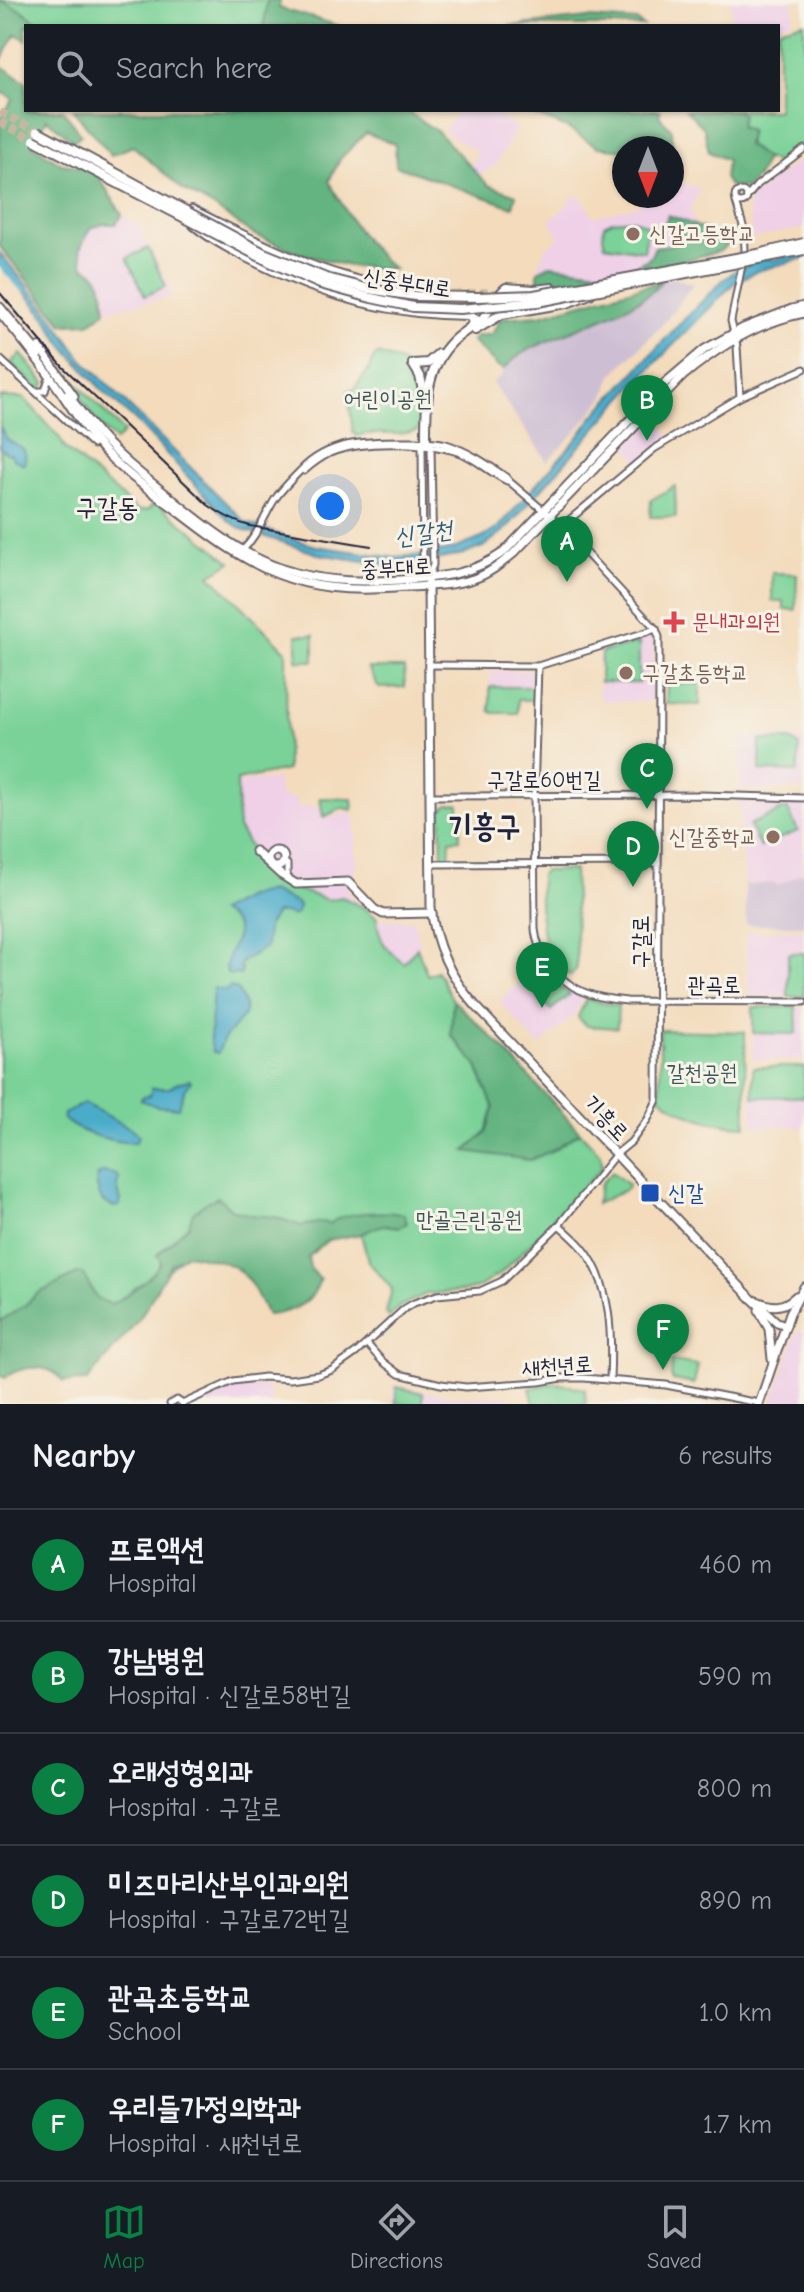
<!DOCTYPE html>
<meta charset="utf-8">
<style>
:root{--surface:#171b24;--page:#242831;--text:#f1f3f6;--muted:#9ea1a6;--line:#363941;--accent:#0b8043}
body{margin:0;font-family:"Comic Neue","Poor Story",sans-serif;background:var(--page);color:var(--text)}
.compass{position:absolute;left:612px;top:136px;width:72px;height:72px;border-radius:50%;background:var(--surface);box-shadow:0 2px 6px #0004;rotate:180deg}
.you{position:absolute;left:330px;top:506px;width:28px;height:28px;margin:-20px;border:6px solid #fff;border-radius:50%;background:#1a73e8;box-shadow:0 0 0 12px #1a73e833}
.badge{display:grid;place-items:center;width:52px;height:52px;border-radius:50%;background:var(--accent);color:#fff;font-size:26px;font-weight:700}
.pin{position:absolute;translate:-50% -66px;filter:drop-shadow(0 2px 4px #0008)}
.pin::after{content:'';position:absolute;top:42px;width:28px;height:24px;background:inherit;clip-path:polygon(0 0,100% 0,50% 100%)}
.list{margin:0;padding:0;list-style:none}
h2{display:flex;justify-content:space-between;align-items:center;height:104px;margin:0;padding:0 32px;font-size:34px}
h2 small{font-size:26px;font-weight:400;color:var(--muted)}
.list li{display:grid;grid-template-columns:52px 1fr auto;gap:24px;align-items:center;box-sizing:border-box;height:112px;padding:0 32px;border-top:2px solid var(--line)}
.list b{display:block;font-size:30px;white-space:nowrap}
.list p{margin:0;font-size:26px;white-space:nowrap;color:var(--muted)}
.list em{font-size:26px;font-style:normal;color:var(--muted)}
.icon{flex:none;width:44px;height:44px;fill:none;stroke:currentColor;stroke-width:2;stroke-linecap:round;stroke-linejoin:round}
.map{position:relative;flex:none;width:804px;height:1404px;overflow:hidden}
.search{position:absolute;background:var(--surface);box-shadow:0 2px 6px #0004;left:24px;right:24px;top:24px;height:88px;display:flex;align-items:center;gap:20px;box-sizing:border-box;padding:0 28px;border-radius:0px;color:var(--muted);font-size:30px}
.sheet{height:776px;background:var(--surface)}
nav{display:flex;justify-content:space-around;align-items:center;box-sizing:border-box;height:112px;border-top:2px solid var(--line);background:var(--surface);font-size:22px;color:var(--muted)}
nav a{display:grid;justify-items:center;gap:4px}
nav .on{color:var(--accent)}
.map>svg:first-child{display:block}
.built{fill:#efd0e7}
.industrial{fill:#cdbed3}
.green{fill:#7ad298;stroke:#4e7a6a;stroke-width:2}
.forest{fill:#63b480;stroke:#426b5e;stroke-width:2}
.water{fill:#4bacca;stroke:#366782;stroke-width:2}
.lines{fill:none;stroke-linecap:round;stroke-linejoin:round}
.river{stroke:#4bacca;stroke-width:7}
.highway-tunnel{stroke:#c9b6a2;stroke-width:8;stroke-dasharray:8 4;stroke-linecap:butt}
.minor-casing{stroke:#6b6368;stroke-width:9}
.major-casing{stroke:#6b6368;stroke-width:11}
.highway-casing{stroke:#6b6368;stroke-width:12}
.minor{stroke:#fff;stroke-width:5}
.major{stroke:#fff;stroke-width:7}
.highway{stroke:#fff;stroke-width:8}
.tram{stroke:#22223b;stroke-width:2}
.highway-bridge-casing{stroke:#6b6368;stroke-width:12;stroke-linecap:butt}
.highway-bridge{stroke:#fff;stroke-width:8}
.education-dot{fill:#8d6e63;stroke:#f7f3e8;stroke-width:3}
.health-dot{fill:#e0444e;stroke:#f7f3e8;stroke-width:3}
.transit-dot{fill:#1a4fb4;stroke:#f7f3e8;stroke-width:3}
.labels{text-anchor:middle;dominant-baseline:central;stroke-width:6;stroke-linejoin:round;paint-order:stroke}
.education-label{font-size:22px;fill:#785e54;stroke:#f7f3e8;text-anchor:start}
.street-label{font-size:22px;fill:#22223b;stroke:#f7f3e8}
.park-label{font-size:22px;fill:#3c5757;stroke:#f7f3e8}
.health-label{font-size:22px;fill:#be3a42;stroke:#f7f3e8;text-anchor:start}
.transit-label{font-size:22px;fill:#164399;stroke:#f7f3e8;text-anchor:start}
.water-label{font-size:24px;font-style:italic;fill:#325974;stroke:#f7f3e8}
.quarter-label{font-size:26px;fill:#22223b;stroke:#f7f3e8}
.district-label{font-size:30px;font-weight:bold;fill:#22223b;stroke:#f7f3e8}
</style>
<div class="map">
<svg width="804" height="1404" viewBox="0 0 804 1404">
<rect width="100%" height="100%" fill="#f7f3e8"/>
<filter id="ink" filterUnits="userSpaceOnUse"><feTurbulence type="fractalNoise" baseFrequency=".0125" numOctaves="2"/><feDisplacementMap in="SourceGraphic" scale="16" xChannelSelector="R" yChannelSelector="G"/><feConvolveMatrix kernelMatrix="1 2 1 2 8 2 1 2 1" color-interpolation-filters="sRGB"/></filter>
<filter id="wash" filterUnits="userSpaceOnUse"><feTurbulence type="fractalNoise" baseFrequency=".006" numOctaves="4" result="noise"/><feDisplacementMap in="SourceGraphic" scale="32" xChannelSelector="R" yChannelSelector="G"/><feGaussianBlur stdDeviation="1.8" result="paint"/><feColorMatrix in="noise" values="0 0 0 0 0 0 0 0 0 0 0 0 0 0 0 0 0 1.4 0 .05"/><feComposite in="paint" operator="in"/></filter>
<g filter="url(#wash)">
<rect width="100%" height="100%" fill="#f3dbbc"/>
<g class="built">
<polygon points="731,0 793,0 793,20 776,26 732,26"/>
<polygon points="457,110 487,110 514,126 516,130 495,166 480,174 470,169 477,155 477,151 444,132"/>
<polygon points="804,157 804,228 752,238 748,206 751,197"/>
<polygon points="672,179 700,189 690,210 700,243 633,274 558,284 538,283 538,271 543,254 547,247 560,238 550,221 568,204 572,196 580,196 594,217 640,205 644,196 672,196"/>
<polygon points="122,215 138,226 171,288 169,297 106,311 105,289 84,267 80,249 90,228 104,224 116,224"/>
<polygon points="657,420 670,437 637,461 626,445 653,421"/>
<polygon points="649,637 653,642 652,698 648,702 603,701 599,698 599,651"/>
<polygon points="491,671 530,671 534,675 534,687 490,687"/>
<polygon points="740,737 789,737 804,742 804,789 739,790"/>
<polygon points="278,779 279,795 298,801 298,808 311,805 320,809 323,819 351,812 356,823 356,869 347,890 352,897 380,919 413,921 416,927 420,944 404,963 386,949 378,933 343,897 327,899 291,886 271,871 252,850 238,828 238,782"/>
<polygon points="739,799 804,801 803,874 777,887 745,883"/>
<polygon points="804,930 804,997 749,997 746,932"/>
<polygon points="541,963 558,985 583,997 574,1016 539,1046 499,1001"/>
<rect x="753" y="1007" width="51" height="53"/>
<polygon points="753,1067 804,1067 804,1127 752,1126"/>
<polygon points="798,1330 804,1332 804,1404 771,1404"/>
<polygon points="251,1385 268,1386 272,1404 201,1404 225,1391"/>
<polygon points="393,1385 452,1396 510,1397 510,1404 392,1404"/>
</g>
<g class="industrial">
<polygon points="674,278 693,284 663,324 612,375 605,396 572,436 547,461 492,383 503,374 504,369 524,352 588,322 625,309 661,281"/>
<polygon points="804,872 804,925 746,925 745,883 749,885 775,883 777,886"/>
</g>
<g class="green">
<polygon points="0,0 267,0 264,26 39,26"/>
<path d="M804,22V144L777,163C747,152 743,139 736,110H778V29Z"/>
<polygon points="633,219 648,226 644,251 605,245 603,236 604,225 612,221"/>
<polygon points="148,248 166,286 145,296 127,258"/>
<polygon points="21,354 45,383 43,388 38,388 11,363"/>
<path d="M377,354C391,358 418,366 421,383C424,395 421,411 421,424L418,430C399,438 377,430 357,436L353,433L348,391L355,389C358,381 365,377 369,369C372,362 371,359 377,354Z"/>
<polygon points="60,366 124,432 116,441 98,424"/>
<path d="M0,397L24,398L59,437L65,448L138,511L148,510L155,502L231,562L210,575L286,651L287,770L237,780L238,828L262,866L290,887L328,900L342,897L363,907L377,918C379,942 385,948 404,963L417,947L427,975L437,971L453,1000L451,1035L476,1064L494,1108L486,1132L466,1151L553,1150L580,1132L601,1155L602,1167L550,1225L501,1273L477,1288L464,1291L426,1294L400,1306L389,1317L386,1313L392,1289L368,1261L361,1234L404,1214L298,1233L226,1213L134,1304L0,1360Z"/>
<polygon points="675,486 676,517 650,517 651,500"/>
<polygon points="772,573 797,574 796,610 784,609 784,601 772,601"/>
<rect x="297" y="635" width="17" height="26"/>
<polygon points="639,643 639,683 600,682 601,652"/>
<polygon points="368,668 404,668 405,687 379,688"/>
<polygon points="667,683 700,684 700,705 666,704"/>
<polygon points="490,687 534,687 534,700 518,700 518,713 493,713 490,710"/>
<polygon points="760,740 791,740 799,746 798,772 760,771"/>
<polygon points="320,798 352,799 353,810 343,808 323,817"/>
<polygon points="448,804 459,804 460,839 450,840 449,859 444,860 442,857 441,810"/>
<polygon points="787,808 798,831 760,847 749,825"/>
<path d="M574,870L577,968L571,976C536,954 540,912 540,875L544,871Z"/>
<polygon points="790,953 804,953 804,997 788,997 788,957"/>
<polygon points="541,968 554,984 570,994 551,1010 524,981"/>
<polygon points="586,999 618,1006 617,1028 586,1026 578,1017"/>
<polygon points="753,1007 796,1007 797,1032 794,1034 753,1033"/>
<path d="M660,1030L745,1032L746,1126C714,1125 685,1118 660,1097Z"/>
<rect x="753" y="1067" width="51" height="30"/>
<polygon points="612,1172 628,1185 627,1189 596,1204 601,1183"/>
<polygon points="672,1361 698,1365 694,1384 673,1380 671,1377"/>
<polygon points="557,1383 585,1389 586,1404 534,1404 530,1388"/>
<polygon points="396,1387 423,1393 423,1404 396,1404"/>
</g>
<g class="forest">
<polygon points="0,0 23,11 42,26 26,26 26,40 16,34 0,62"/>
<polygon points="267,0 280,0 279,8 340,26 264,26"/>
<polygon points="589,18 637,21 643,26 509,26"/>
<path d="M0,65L26,82V110H63L81,135L73,141L47,119L32,145L62,164L87,168L99,177L122,215L116,224H104L90,228L80,249L84,267C105,276 103,291 106,311L90,323L63,324L0,247V120L13,99L0,91Z"/>
<path d="M73,110H405L438,132L488,185L516,195L513,207L396,166L395,144L366,133L340,159L329,181C347,214 364,246 394,269L349,266L301,254L253,234L217,209L182,189L133,146L111,155Z"/>
<polygon points="522,110 661,110 659,116 672,130 672,148 624,148 624,150 598,147 567,128"/>
<polygon points="686,110 736,110 742,114 740,127 750,130 747,145 766,159 757,177 746,188 729,186 724,178 727,160 709,152 704,128"/>
<polygon points="668,215 733,240 720,251 633,274 558,284 538,283 538,271 550,265 599,271 631,268 650,258 655,247 683,243 682,230 665,224"/>
<path d="M661,281C648,307 552,335 523,353C516,357 510,363 504,369L497,366L472,341L476,336L492,334L501,318L540,315Z"/>
<polygon points="453,1000 500,1045 580,1132 553,1150 530,1160 466,1151 486,1132 494,1108 476,1064 451,1035"/>
<path d="M218,1197L232,1210L251,1215L275,1217L301,1226L323,1222L330,1224C344,1210 385,1212 404,1214L407,1223L400,1227L382,1225L361,1234L328,1240L308,1257L310,1268L320,1279C313,1304 290,1313 267,1315C244,1266 240,1264 187,1254L171,1264L140,1318L87,1381L63,1382C60,1378 57,1374 53,1372C38,1364 19,1368 6,1377L0,1375V1321L24,1306L37,1294L77,1274H83L97,1299L111,1304C125,1297 156,1275 161,1261L157,1255L189,1225L193,1212L207,1202Z"/>
</g>
<g class="water">
<polygon points="804,251 804,258 757,271 735,282 633,386 506,529 483,547 464,554 426,562 390,565 318,554 242,529 229,521 139,424 102,390 61,343 45,317 0,261 0,253 48,311 82,359 245,522 286,537 316,546 390,557 416,556 454,549 482,538 498,528 575,441 592,418 669,335 722,281 738,269 765,258 774,260"/>
<path d="M0,427C1,429 6,437 7,439C17,448 30,445 24,464L13,459L11,454H8L0,448Z"/>
<path d="M270,891L298,904L299,908L296,914L291,916L285,913H276L267,927L266,947L243,961L239,968L242,969L241,975L227,974C221,946 258,931 219,912L247,897Z"/>
<polygon points="230,987 238,990 245,1006 245,1014 223,1040 218,1053 213,1052 210,1042 213,988 226,991"/>
<polygon points="190,1080 191,1082 185,1090 178,1108 156,1106 141,1100 142,1097 150,1095 152,1088 169,1088 177,1083"/>
<path d="M84,1103L132,1129L139,1136L136,1142C117,1144 75,1132 63,1118L64,1114Z"/>
<path d="M105,1172L117,1175L119,1179L117,1185L121,1201L118,1206L113,1207L102,1201C98,1190 90,1175 105,1172Z"/>
</g>
<g class="lines">
<polyline class="river" points="0,263 23,288"/>
</g>
</g>
<g filter="url(#ink)">
<g class="lines">
<g class="highway-tunnel">
<polyline points="0,112 38,131"/>
<polyline points="0,122 34,140"/>
<polyline points="407,290 442,293"/>
<polyline points="468,294 488,292 499,294"/>
</g>
<defs>
<g id="minor">
<circle cx="741" cy="197" r="6"/>
<polyline points="747,197 757,185 804,149"/>
<polyline points="736,202 744,229 745,250 731,321 737,346 740,397"/>
<polyline points="0,359 93,445"/>
<polyline points="36,391 45,391 48,381"/>
<polyline points="422,444 423,565 428,577 433,565 431,446"/>
<path d="M304,471C312,464 320,458 330,453C362,440 433,441 465,455C480,462 492,474 507,481"/>
<polyline points="562,526 654,449 740,397 804,369"/>
<polyline points="429,665 538,666 656,629"/>
<path d="M538,666L534,796L535,929C536,943 542,953 550,964C569,992 594,998 627,1001L804,1002"/>
<polyline points="430,796 701,795 804,798"/>
<polyline points="287,864 287,878"/>
<polyline points="430,864 657,863"/>
<path d="M559,1225C567,1232 575,1239 582,1247C612,1282 612,1336 610,1380"/>
<polyline points="367,1344 382,1361 399,1374 441,1384 466,1387 539,1382 562,1378 584,1378 666,1385 759,1403"/>
<polyline points="170,1404 177,1400 183,1404"/>
<path d="M182,1404L233,1381L264,1377L290,1379L318,1375L332,1370L356,1353L404,1309L414,1303L437,1295L480,1291L502,1281L559,1225L615,1155L631,1142L648,1119L657,1100L659,678V637L656,629L557,522L510,482L506,477C487,464 468,451 446,444C433,440 417,441 403,441C365,441 328,441 300,471C291,480 282,489 275,499C264,517 257,536 242,551"/>
</g>
<g id="major">
<polyline points="0,307 39,354"/>
<path d="M0,313C20,337 39,360 56,385C72,408 87,434 107,454C128,476 154,493 178,511C254,570 296,595 395,588C421,586 448,587 473,579C489,574 502,563 514,553L683,376C718,347 758,322 804,313"/>
<polyline points="39,347 74,396"/>
<path d="M67,394C81,411 94,431 110,446C127,464 147,479 166,494C205,526 246,560 296,573C331,582 364,582 400,580C440,577 470,576 504,552L665,383L705,349L743,328L792,309L804,306"/>
<path d="M428,584L431,907C435,945 450,977 475,1005L751,1298L777,1322L786,1325"/>
<circle cx="276" cy="859" r="8"/>
<polyline points="255,851 280,874 296,884 348,882 374,909 383,914 432,913"/>
<path d="M757,1301C773,1308 783,1308 796,1296"/>
<polyline points="759,1310 769,1329 772,1359"/>
<polyline points="759,1404 790,1313 804,1287"/>
</g>
<g id="highway">
<path d="M192,210C263,245 326,280 407,290"/>
<path d="M194,225C214,241 236,252 258,263C325,297 393,315 468,315L475,319L471,326"/>
<polyline points="475,330 502,314 567,303 590,294"/>
<polyline points="413,364 420,376 424,396"/>
<polyline points="413,364 428,363 438,354"/>
<path d="M426,441C426,404 425,369 453,341C462,332 474,326 483,318C492,308 496,296 506,288L534,290L553,288"/>
</g>
</defs>
<use href="#minor" class="minor-casing"/>
<use href="#major" class="major-casing"/>
<use href="#highway" class="highway-casing"/>
<use href="#minor" class="minor"/>
<use href="#major" class="major"/>
<use href="#highway" class="highway"/>
<path class="tram" d="M0,293L63,367L208,505C222,515 234,522 250,526L371,546"/>
<defs>
<g id="highway-bridge">
<polyline points="38,131 264,253 326,278 369,289 415,296 478,297 534,295 758,254 804,243"/>
<polyline points="34,140 270,262 320,284 371,298 413,307 460,309 538,302 804,250"/>
</g>
</defs>
<use href="#highway-bridge" class="highway-bridge-casing"/>
<use href="#highway-bridge" class="highway-bridge"/>
</g>
</g>
<g class="education-dot">
<circle cx="633" cy="234" r="8"/>
<circle cx="626" cy="673" r="8"/>
<circle cx="773" cy="837" r="8"/>
</g>
<path class="health-dot" d="M670 610h8v8h8v8h-8v8h-8v-8h-8v-8h8z"/>
<rect class="transit-dot" x="640" y="1183" width="20" height="20" rx="4"/>
<g class="labels">
<g class="education-label">
<text x="649" y="234">신갈고등학교</text>
<text x="642" y="673">구갈초등학교</text>
<text x="757" y="837" text-anchor="end">신갈중학교</text>
</g>
<g class="street-label">
<text transform="translate(407 283) rotate(9)">신중부대로</text>
<text transform="translate(396 568) rotate(-3)">중부대로</text>
<text x="544" y="780">구갈로60번길</text>
<text transform="translate(641 942) rotate(-90)">구갈로</text>
<text x="714" y="985">관곡로</text>
<text transform="translate(606 1118) rotate(47)">기흥로</text>
<text transform="translate(557 1366) rotate(-3)">새천년로</text>
</g>
<g class="park-label">
<text x="388" y="399">어린이공원</text>
<text x="702" y="1073">갈천공원</text>
<text x="469" y="1220">만골근린공원</text>
</g>
<g class="health-label">
<text x="692" y="622">문내과의원</text>
</g>
<g class="transit-label">
<text x="668" y="1193">신갈</text>
</g>
<g class="water-label">
<text transform="translate(423 533) rotate(-8)">신갈천</text>
</g>
<g class="quarter-label">
<text x="107" y="508">구갈동</text>
</g>
<g class="district-label">
<text x="484" y="826">기흥구</text>
</g>
</g>
</svg>
<svg class="compass" viewBox="-18 -18 36 36"><path d="M0-13l5 13h-10z" fill="#e53935"/><path d="M0 13l5-13h-10z" fill="#9ea1a6"/></svg>
<div class="you"></div>
<div class="pin badge" style="left:567px;top:582px">A</div>
<div class="pin badge" style="left:647px;top:441px">B</div>
<div class="pin badge" style="left:647px;top:809px">C</div>
<div class="pin badge" style="left:633px;top:887px">D</div>
<div class="pin badge" style="left:542px;top:1008px">E</div>
<div class="pin badge" style="left:663px;top:1370px">F</div>
<div class="search"><svg class="icon" aria-label="search" viewBox="0 0 24 24"><circle cx="10" cy="10" r="6"/><path d="M15 15l6 6"/></svg>Search here</div>
</div>
<section class="sheet">
<h2>Nearby<small>6 results</small></h2>
<ul class="list">
<li><span class="badge">A</span><div><b>프로액션</b><p>Hospital</p></div><em>460 m</em></li>
<li><span class="badge">B</span><div><b>강남병원</b><p>Hospital · 신갈로58번길</p></div><em>590 m</em></li>
<li><span class="badge">C</span><div><b>오래성형외과</b><p>Hospital · 구갈로</p></div><em>800 m</em></li>
<li><span class="badge">D</span><div><b>미즈마리산부인과의원</b><p>Hospital · 구갈로72번길</p></div><em>890 m</em></li>
<li><span class="badge">E</span><div><b>관곡초등학교</b><p>School</p></div><em>1.0 km</em></li>
<li><span class="badge">F</span><div><b>우리들가정의학과</b><p>Hospital · 새천년로</p></div><em>1.7 km</em></li>
</ul>
</section>
<nav>
<a class="on"><svg class="icon" aria-label="map" viewBox="0 0 24 24"><path d="M3 6l6-2 6 2 6-2v14l-6 2-6-2-6 2zM9 4v14M15 6v14"/></svg>Map</a>
<a><svg class="icon" aria-label="directions" viewBox="0 0 24 24"><path d="M12 3l9 9-9 9-9-9zM9 14v-3h6M13 9l2 2-2 2"/></svg>Directions</a>
<a><svg class="icon" aria-label="saved" viewBox="0 0 24 24"><path d="M7 4h10v16l-5-4-5 4z"/></svg>Saved</a>
</nav>
